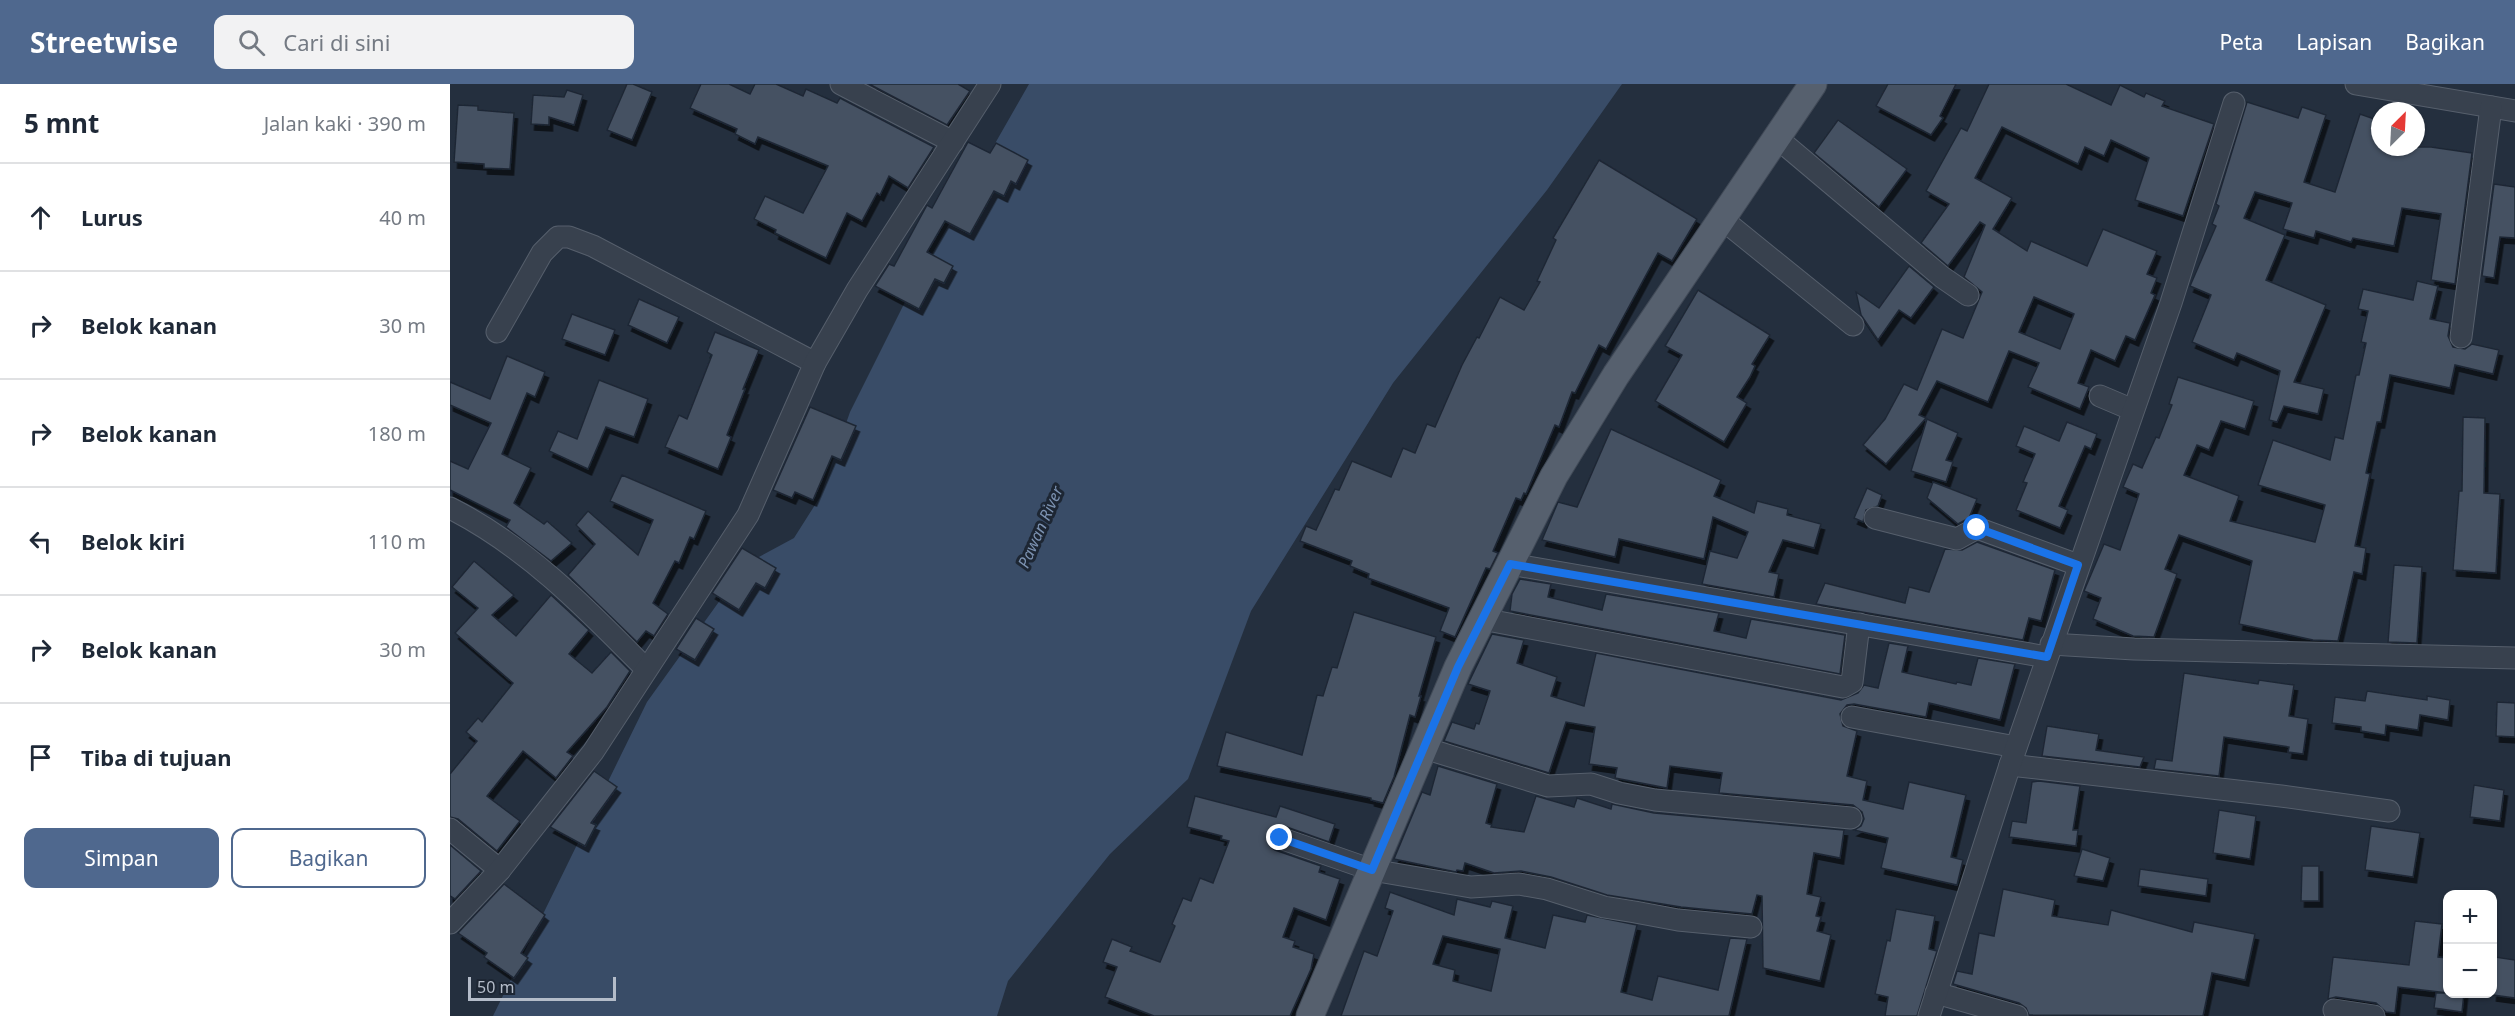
<!DOCTYPE html>
<html lang="id">
<meta charset="utf-8">
<style>
:root{--surface:#fff;--page:#f2f2f3;--text:#1f2937;--muted:#747a83;--line:#e0e1e3;--accent:#4f688e}
body{margin:0;font-family:"Noto Sans",sans-serif;background:var(--page);color:var(--text)}
.controls{position:absolute;right:18px;bottom:18px;display:grid;overflow:hidden;border-radius:12px;box-shadow:0 2px 4px #0004}
.controls button{width:54px;height:54px;display:grid;place-items:center;padding:0;border:0;border-bottom:2px solid var(--line);background:var(--surface);color:var(--text);font:30px sans-serif}
.compass{position:absolute;left:1921px;top:18px;width:54px;height:54px;border-radius:50%;background:var(--surface);box-shadow:0 2px 4px #0004;rotate:24deg}
.scale{position:absolute;left:18px;bottom:15px;width:148px;box-sizing:border-box;padding-left:6px;border:3px solid #b4bcc9;border-top:0;font-size:16px;line-height:21px;white-space:nowrap;color:#b4bcc9;-webkit-text-stroke:4px #1d2633;paint-order:stroke}
.stop{position:absolute;width:18px;height:18px;margin:-14px;border:4px solid #1a73e8;border-radius:50%;background:#fff}
.stop.end{background:#1a73e8;border-color:#fff;box-shadow:0 2px 6px #0008}
.list{margin:0;padding:0;list-style:none}
h2{display:flex;justify-content:space-between;align-items:center;height:78px;margin:0;padding:0 24px;font-size:26px}
h2 small{font-size:20px;font-weight:400;color:var(--muted)}
.list li{display:grid;grid-template-columns:39px 1fr auto;gap:18px;align-items:center;box-sizing:border-box;height:108px;padding:0 24px;border-top:2px solid var(--line)}
.list b{display:block;font-size:22px;white-space:nowrap}
.list em{font-size:20px;font-style:normal;color:var(--muted)}
.actions{display:flex;gap:12px;padding:18px 24px}
.actions a{flex:1;padding:14px 0;border:2px solid var(--accent);border-radius:12px;text-align:center;font-size:21px;color:var(--accent)}
.actions .main{background:var(--accent);color:#fff}
.icon{flex:none;width:33px;height:33px;fill:none;stroke:currentColor;stroke-width:2;stroke-linecap:round;stroke-linejoin:round}
.map{position:relative;flex:none;width:2065px;height:932px;overflow:hidden}
header{display:flex;align-items:center;gap:36px;box-sizing:border-box;height:84px;padding:0 30px;background:var(--accent);color:#fff}
header strong{font-size:28px}
nav{display:flex;gap:33px;margin-inline-start:auto;font-size:21px}
.search{width:420px;height:54px;background:var(--page);display:flex;align-items:center;gap:15px;box-sizing:border-box;padding:0 21px;border-radius:12px;color:var(--muted);font-size:22px}
main{display:flex}
aside{flex:1;background:var(--surface)}
.map>svg:first-child{display:block}
.water{fill:#394c67}
.building{fill:#455162;stroke:#1f2835;stroke-width:1.5;fill-rule:evenodd;filter:url(#shadow)}
.lines{fill:none;stroke-linecap:round;stroke-linejoin:round}
.minor-casing{stroke:#565f6c;stroke-width:23}
.major-casing{stroke:#414a57;stroke-width:29}
.minor{stroke:#38414e;stroke-width:21}
.major{stroke:#56606e;stroke-width:27}
.route{stroke:#1a73e8;stroke-width:8}
.labels{text-anchor:middle;dominant-baseline:central;stroke-width:6;stroke-linejoin:round;paint-order:stroke}
.water-label{font-size:16px;font-style:italic;fill:#7c92b1;stroke:#1d2633}
</style>
<header>
<strong>Streetwise</strong>
<div class="search"><svg class="icon" aria-label="search" viewBox="0 0 24 24"><circle cx="10" cy="10" r="6"/><path d="M15 15l6 6"/></svg>Cari di sini</div>
<nav><a>Peta</a><a>Lapisan</a><a>Bagikan</a></nav>
</header>
<main>
<aside>
<h2>5 mnt<small>Jalan kaki · 390 m</small></h2>
<ul class="list">
<li><svg class="icon" aria-label="ahead" viewBox="0 0 24 24"><path d="M12 20V5M6 11l6-6 6 6"/></svg><div><b>Lurus</b></div><em>40 m</em></li>
<li><svg class="icon" aria-label="right" viewBox="0 0 24 24"><path d="M7 20v-9h11M14 6l5 5-5 5"/></svg><div><b>Belok kanan</b></div><em>30 m</em></li>
<li><svg class="icon" aria-label="right" viewBox="0 0 24 24"><path d="M7 20v-9h11M14 6l5 5-5 5"/></svg><div><b>Belok kanan</b></div><em>180 m</em></li>
<li><svg class="icon" aria-label="left" viewBox="0 0 24 24"><path d="M17 20v-9H6M10 6l-5 5 5 5"/></svg><div><b>Belok kiri</b></div><em>110 m</em></li>
<li><svg class="icon" aria-label="right" viewBox="0 0 24 24"><path d="M7 20v-9h11M14 6l5 5-5 5"/></svg><div><b>Belok kanan</b></div><em>30 m</em></li>
<li><svg class="icon" aria-label="arrive" viewBox="0 0 24 24"><path d="M6 21V4h12l-3 4 3 4H6"/></svg><div><b>Tiba di tujuan</b></div></li>
</ul>
<div class="actions"><a class="main">Simpan</a><a>Bagikan</a></div>
</aside>
<div class="map">
<svg width="2065" height="932" viewBox="0 0 2065 932">
<defs>
<filter id="shadow"><feDropShadow dx="3.5" dy="6" stdDeviation="0" flood-color="#0009"/></filter>
</defs>
<rect width="100%" height="100%" fill="#242f3e"/>
<polygon class="water" points="579,0 1172,0 1097,106 943,299 801,527 738,695 660,770 558,897 547,932 43,932 197,618 296,480 344,454 370,413 400,328 459,210"/>
<g class="building">
<polygon points="177,0 183,0 202,8 182,56 157,46"/>
<polygon points="251,0 279,0 300,10 305,0 326,0 353,12 356,5 387,19 390,14 484,63 458,104 439,92 430,111 427,109 412,137 397,129 376,174 325,149 326,146 304,135 315,112 353,129 378,82 308,53 305,60 285,50 287,45 240,24"/>
<polygon points="419,0 508,0 520,7 497,41"/>
<polygon points="1438,0 1506,0 1490,32 1493,34 1481,51 1426,22"/>
<path d="M1539,0H1616L1661,21L1670,1L1694,13L1696,9L1715,17L1712,22L1764,40L1733,132L1685,116L1699,74L1661,56L1654,72L1635,63L1628,80L1552,43L1525,94L1562,114L1543,145L1577,167L1581,157L1637,182L1653,145L1707,167L1697,190L1707,194L1701,209L1705,211L1685,256L1676,252L1665,277L1641,266L1628,299L1639,303L1630,325L1578,303L1589,279L1559,267L1538,318L1487,297L1469,331L1476,334L1436,380L1413,361L1435,335L1454,300L1467,306L1492,245L1513,254L1532,208L1514,193L1535,141L1530,138L1498,182L1471,159L1499,120L1476,107L1511,44L1517,47ZM1584,213L1624,230L1610,265L1569,248Z"/>
<polygon points="117,6 133,11 124,41 99,33 99,41 81,40 83,11 114,13"/>
<polygon points="1797,18 1848,34 1852,23 1876,31 1854,98 1885,108 1910,30 1930,37 1930,63 1981,63 2022,69 2005,200 1981,196 1991,130 1952,124 1944,162 1903,154 1901,158 1866,147 1864,154 1833,145 1842,119 1805,108 1794,134 1835,151 1816,196 1876,221 1844,298 1874,305 1868,330 1834,322 1827,338 1819,336 1830,287 1787,269 1784,276 1742,258 1761,211 1740,202 1766,142 1762,140 1769,122 1766,120"/>
<polygon points="8,21 28,22 28,26 64,29 60,85 34,84 34,80 4,78"/>
<polygon points="1388,36 1457,85 1429,123 1364,69"/>
<polygon points="518,58 540,69 546,59 578,76 566,100 561,97 554,112 544,107 520,150 495,137 477,168 503,182 494,199 485,195 469,225 425,202 439,180 444,182 477,121 482,124"/>
<polygon points="1149,76 1247,135 1222,177 1208,169 1156,265 1149,261 1125,309 1122,308 1109,343 1105,341 1076,410 1074,409 1071,416 1066,414 1043,467 1048,469 1040,485 1036,484 1005,553 990,547 999,524 918,494 919,490 900,482 902,477 850,457 856,442 866,446 885,405 889,406 902,377 941,393 953,364 965,369 977,340 985,343 1012,281 1027,253 1029,254 1050,213 1074,226 1090,198 1087,197 1106,156 1103,154"/>
<polygon points="2044,100 2065,103 2065,154 2050,153 2044,194 2032,192"/>
<polygon points="1459,182 1484,203 1461,234 1449,226 1428,256 1411,231 1406,208 1429,224"/>
<polygon points="1967,197 1988,202 1980,235 2000,239 1998,252 2003,263 2015,265 2022,260 2049,266 2043,290 2005,281 2000,304 1940,291 1931,338 1927,338 1916,389 1920,390 1905,462 1916,464 1912,490 1904,488 1888,557 1863,556 1789,540 1802,477 1729,451 1715,485 1727,490 1704,553 1683,552 1643,535 1651,514 1634,507 1654,460 1670,466 1689,410 1673,403 1683,380 1692,384 1706,353 1709,354 1722,321 1719,320 1728,293 1804,317 1795,345 1771,337 1759,366 1747,361 1734,391 1789,412 1780,437 1865,458 1875,421 1808,401 1823,356 1880,376 1885,353 1893,355 1906,291 1909,291 1916,259 1911,258 1918,227 1908,225 1913,205 1963,216"/>
<polygon points="1248,206 1320,251 1302,280 1305,282 1300,293 1287,313 1297,319 1274,358 1205,317 1232,271 1215,262"/>
<polygon points="189,215 229,233 217,259 178,241"/>
<polygon points="122,230 165,246 155,271 112,255"/>
<polygon points="265,248 309,266 293,305 295,305 277,351 281,353 268,385 215,363 229,331 237,335 262,271 257,268"/>
<polygon points="57,272 95,288 85,313 77,309 52,370 81,384 64,419 94,440 97,437 122,459 101,477 56,443 60,436 0,406 0,377 18,385 41,339 0,321 0,298 40,315"/>
<polygon points="149,296 198,315 184,353 156,343 138,385 99,367 108,347 127,355"/>
<polygon points="360,323 406,342 391,376 382,372 363,416 345,408 342,414 323,406"/>
<polygon points="2013,333 2035,334 2034,409 2050,410 2046,489 2003,486 2009,407 2012,407"/>
<polygon points="1477,335 1508,349 1496,376 1503,378 1496,398 1461,387"/>
<polygon points="1617,338 1647,350 1641,365 1635,362 1609,422 1618,426 1610,444 1566,426 1577,399 1573,398 1585,370 1566,362 1574,342 1609,357"/>
<polygon points="1161,345 1271,396 1264,412 1304,429 1307,417 1338,425 1337,431 1371,440 1364,464 1333,456 1319,488 1329,490 1324,513 1252,500 1260,467 1287,474 1298,448 1263,433 1254,475 1169,455 1165,473 1092,456 1108,418 1127,423"/>
<polygon points="172,391 256,427 244,455 240,453 229,479 225,477 203,519 218,530 204,552 196,547 187,558 118,491 145,460 126,441 138,427 188,471 203,436 160,417"/>
<polygon points="1483,398 1527,415 1519,434 1508,440 1477,414"/>
<polygon points="1417,404 1432,411 1428,422 1416,426 1413,438 1404,434"/>
<polygon points="1527,458 1605,486 1591,537 1579,534 1573,556 1366,520 1375,499 1455,519 1459,503 1479,508 1495,465 1512,466"/>
<polygon points="292,464 326,484 315,504 306,499 289,526 262,509"/>
<polygon points="24,477 64,511 42,531 66,552 101,511 139,546 119,570 142,589 161,568 180,587 157,623 117,668 123,672 106,694 73,667 37,712 70,737 47,767 8,735 0,733 0,690 27,657 16,648 28,634 32,638 63,599 5,549 28,524 2,503"/>
<polygon points="1944,481 1972,483 1967,559 1938,558"/>
<polygon points="1070,495 1101,500 1098,513 1152,526 1156,510 1269,529 1264,547 1296,554 1301,535 1395,551 1390,590 1060,527 1062,510"/>
<polygon points="904,528 986,553 969,612 971,612 965,633 960,631 944,693 933,719 921,716 921,714 767,682 776,648 852,671 867,611 873,612 882,583 887,584"/>
<polygon points="246,534 264,545 245,576 226,565"/>
<polygon points="1042,550 1074,556 1067,579 1107,593 1101,612 1134,622 1146,569 1391,616 1408,609 1414,601 1428,604 1439,559 1458,562 1452,588 1506,600 1507,598 1521,601 1528,574 1565,580 1550,636 1479,619 1476,633 1404,620 1397,621 1390,630 1393,642 1407,647 1397,692 1417,697 1413,716 1453,725 1459,698 1516,711 1501,773 1513,776 1507,801 1431,784 1438,754 1404,746 1411,742 1414,735 1412,728 1403,721 1269,709 1272,689 1220,682 1217,704 1165,694 1167,684 1139,680 1145,643 1116,638 1099,689 994,657 1002,638 1024,645 1026,639 1029,640 1040,607 1018,600"/>
<polygon points="1734,589 1808,600 1809,596 1844,601 1839,632 1858,635 1853,670 1838,668 1839,663 1774,653 1769,692 1704,685 1706,675 1722,677"/>
<polygon points="1917,607 1977,616 1977,612 2000,616 1998,636 1970,631 1968,646 1936,641 1935,651 1911,647 1911,643 1882,639 1885,613 1915,617"/>
<polygon points="2047,618 2065,619 2065,653 2046,652"/>
<polygon points="1597,642 1649,650 1646,666 1694,673 1690,683 1592,672"/>
<polygon points="988,682 1047,700 1036,739 1042,741 1041,743 1074,748 1086,712 1124,723 1127,714 1161,725 1162,720 1204,729 1394,746 1390,774 1364,769 1357,810 1371,813 1366,832 1371,833 1367,847 1381,851 1370,897 1313,884 1312,812 1307,811 1302,830 1231,823 1157,811 1101,793 1071,787 1044,789 1015,779 1013,787 1007,786 1006,788 944,775 972,708 980,711"/>
<polygon points="144,687 167,703 141,739 146,741 135,762 100,743"/>
<polygon points="1589,697 1630,702 1623,746 1628,746 1626,762 1559,753 1562,737 1576,739 1582,698"/>
<polygon points="2024,701 2054,706 2050,737 2020,733"/>
<polygon points="745,712 826,733 830,722 885,740 879,758 834,742 822,744 818,750 820,762 825,766 871,782 869,788 890,795 876,836 844,824 833,853 845,857 843,863 864,870 861,885 840,932 704,932 655,913 667,883 653,878 662,855 682,863 680,867 710,878 725,842 722,840 733,814 741,817 750,794 763,799 779,757 771,755 772,752 737,743"/>
<polygon points="1769,726 1806,732 1800,775 1763,769"/>
<polygon points="1921,742 1970,749 1963,793 1915,786"/>
<polygon points="0,761 31,787 5,815 0,812"/>
<polygon points="1632,765 1660,774 1653,797 1624,792"/>
<polygon points="1852,782 1869,782 1869,817 1851,817"/>
<polygon points="1690,785 1758,795 1756,812 1688,802"/>
<polygon points="54,800 95,831 71,869 78,874 64,894 34,873 37,869 8,849"/>
<polygon points="1553,805 1605,816 1602,832 1658,841 1661,826 1742,848 1744,838 1805,850 1795,896 1762,889 1753,932 1579,931 1576,924 1569,919 1503,900 1507,887 1522,890 1529,849 1544,852"/>
<path d="M940,808L1004,831L1007,815L1040,823L1042,817L1063,822L1055,854L1095,864L1103,831L1135,838L1137,831L1187,841L1171,908L1202,916L1208,892L1268,906L1280,854L1297,855L1279,932H891L914,867L927,872L943,827L935,824ZM993,852L1050,865L1041,907L1003,897L1005,886L983,880Z"/>
<polygon points="1446,825 1485,832 1479,865 1487,867 1467,932 1435,932 1438,913 1425,910 1437,856 1440,857"/>
<polygon points="1965,837 1992,840 1988,873 1998,874 1998,909 1948,903 1945,929 1936,928 1926,919 1886,913 1878,915 1883,873 1959,881"/>
<polygon points="2045,873 2065,876 2065,914 2043,911"/>
<polygon points="1986,909 2014,909 2012,928 1984,924"/>
</g>
<g class="lines">
<defs>
<g id="minor">
<polyline points="391,0 503,58"/>
<polyline points="1906,0 2065,27"/>
<polyline points="1327,54 1492,193 1518,211"/>
<polyline points="1272,135 1403,241"/>
<polyline points="47,248 92,169 108,153 119,153 143,162 365,279"/>
<polyline points="2011,253 2041,23"/>
<polyline points="1650,312 1683,326"/>
<path d="M0,424C77,463 136,524 196,585"/>
<polyline points="1425,434 1507,455 1527,444 1628,481"/>
<polyline points="1060,480 1597,573"/>
<polyline points="1032,535 1393,603 1402,598 1409,540"/>
<polyline points="1601,560 1684,565 2065,574"/>
<polyline points="1402,633 1566,663"/>
<polyline points="974,664 1098,702 1141,700 1169,709 1205,716 1401,734"/>
<polyline points="1560,681 1831,712 1939,727"/>
<polyline points="0,745 50,786"/>
<polyline points="830,754 922,786 1021,803 1069,800 1097,805 1154,823 1185,828 1228,836 1301,843"/>
<polyline points="0,839 50,786 143,668 298,431 365,279 407,206 540,0"/>
<polyline points="1486,909 1567,932"/>
<polyline points="1884,926 1924,932"/>
<polyline points="1479,932 1560,681 1721,219 1784,19"/>
</g>
<polyline id="major" points="860,932 1008,583 1104,392 1166,291 1363,0"/>
</defs>
<use href="#minor" class="minor-casing"/>
<use href="#major" class="major-casing"/>
<use href="#minor" class="minor"/>
<use href="#major" class="major"/>
</g>
<g class="lines">
<polyline class="route" points="830,754 922,786 1008,583 1060,480 1597,573 1628,481 1527,444"/>
</g>
<g class="labels">
<g class="water-label">
<text transform="translate(590 443) rotate(-66)">Pawan River</text>
</g>
</g>
</svg>
<div class="controls">
<button>+</button>
<button>−</button>
</div>
<svg class="compass" viewBox="-18 -18 36 36"><path d="M0-13l5 13h-10z" fill="#e53935"/><path d="M0 13l5-13h-10z" fill="#747a83"/></svg>
<div class="scale">50 m</div>
<div class="stop" style="left:1527px;top:444px"></div>
<div class="stop end" style="left:830px;top:754px"></div>
</div>
</main>
